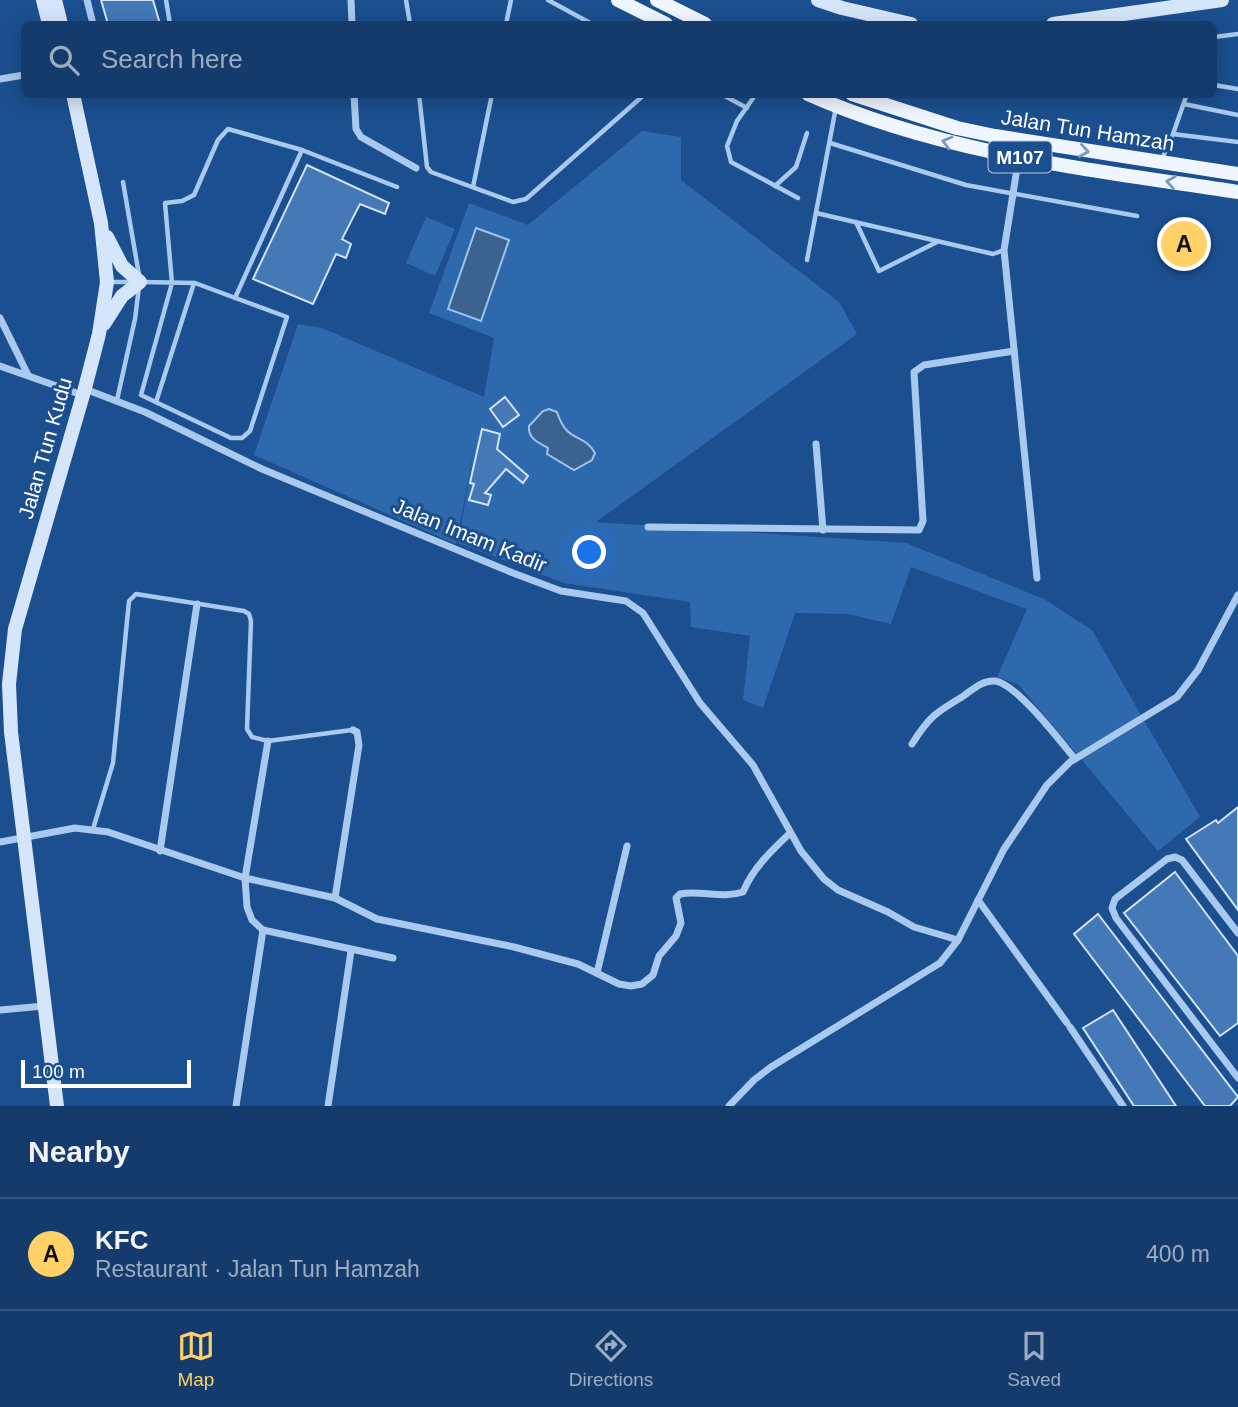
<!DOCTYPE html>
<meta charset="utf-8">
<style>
:root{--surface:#143b6b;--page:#1d4271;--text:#f1f3f6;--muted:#9dadc1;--line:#33557e;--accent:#ffd166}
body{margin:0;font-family:Arial,sans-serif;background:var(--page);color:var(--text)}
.scale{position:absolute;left:21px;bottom:18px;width:170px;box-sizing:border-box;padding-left:7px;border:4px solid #fff;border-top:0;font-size:19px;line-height:24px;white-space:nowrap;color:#fff;-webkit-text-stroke:5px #1b4f8f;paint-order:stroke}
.you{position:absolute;left:590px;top:553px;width:24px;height:24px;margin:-18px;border:5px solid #fff;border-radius:50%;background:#1a73e8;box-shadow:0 0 0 10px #1a73e833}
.badge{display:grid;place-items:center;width:46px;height:46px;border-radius:50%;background:var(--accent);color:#111;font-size:23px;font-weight:700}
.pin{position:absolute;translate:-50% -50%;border:4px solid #fff;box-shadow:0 2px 7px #0006}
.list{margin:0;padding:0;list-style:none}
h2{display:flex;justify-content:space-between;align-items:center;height:91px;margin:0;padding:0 28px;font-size:30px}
h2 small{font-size:23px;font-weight:400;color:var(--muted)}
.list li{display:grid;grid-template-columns:46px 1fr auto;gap:21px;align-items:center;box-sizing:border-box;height:112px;padding:0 28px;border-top:2px solid var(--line)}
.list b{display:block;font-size:26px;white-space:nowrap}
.list p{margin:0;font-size:23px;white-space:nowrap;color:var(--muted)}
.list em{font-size:23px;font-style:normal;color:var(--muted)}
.icon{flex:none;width:38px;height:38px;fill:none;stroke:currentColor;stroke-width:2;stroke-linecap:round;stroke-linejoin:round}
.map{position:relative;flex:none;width:1238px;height:1106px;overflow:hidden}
.search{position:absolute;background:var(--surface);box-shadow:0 4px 18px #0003;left:21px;right:21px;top:21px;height:77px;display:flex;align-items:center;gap:18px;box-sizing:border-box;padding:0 24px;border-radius:10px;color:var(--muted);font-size:26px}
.sheet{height:203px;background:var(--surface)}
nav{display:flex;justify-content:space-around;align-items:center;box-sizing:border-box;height:98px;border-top:2px solid var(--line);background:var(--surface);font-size:19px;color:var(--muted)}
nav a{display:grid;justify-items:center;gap:4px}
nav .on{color:var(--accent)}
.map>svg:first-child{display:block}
.green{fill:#2e69ad}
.water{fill:#3c6290;stroke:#9cc4f0;stroke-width:2}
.building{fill:#4478b7;stroke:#cfe3fa;stroke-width:2}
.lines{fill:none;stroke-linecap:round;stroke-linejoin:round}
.lane{stroke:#a9c9ee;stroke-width:4.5}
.street{stroke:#a9c9ee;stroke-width:7}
.secondary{stroke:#d6e6fa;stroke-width:14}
.primary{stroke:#f0f6ff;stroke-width:14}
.oneway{stroke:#7b9ac1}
.labels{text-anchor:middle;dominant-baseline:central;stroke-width:6;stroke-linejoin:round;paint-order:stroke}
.shield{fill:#1b4f8f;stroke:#bbcadd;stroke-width:2}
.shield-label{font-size:19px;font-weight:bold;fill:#fff}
.street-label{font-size:21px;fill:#fff;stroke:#1b4f8f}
</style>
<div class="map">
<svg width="1238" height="1106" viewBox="0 0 1238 1106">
<rect width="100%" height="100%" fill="#1b4f8f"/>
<g class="green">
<polygon points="642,131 681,137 681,180 839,302 857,334 596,522 906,543 1044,599 1092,630 1200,817 1158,851 1018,684 997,677 1027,609 911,567 891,624 848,614 795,613 763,708 743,700 750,636 691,627 690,602 564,583 458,543 475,444 456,544 254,455 298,324 322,328 484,397 494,338 429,313 469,203 528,225"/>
<polygon points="426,217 455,229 435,276 406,263"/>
</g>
<g class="water">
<polygon points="476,228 509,240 481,321 448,309"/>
<path d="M549,409L557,412C567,444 583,432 595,453L592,460L574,470L547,454L548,448C538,442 528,439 529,426L543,411Z"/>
</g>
<g class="building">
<polygon points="101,0 153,0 160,24 108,24"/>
<polygon points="307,165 389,203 385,214 360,204 342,239 351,244 346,258 336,254 313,304 253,279"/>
<polygon points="1173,228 1195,231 1195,259 1172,257"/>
<polygon points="505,397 519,415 503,427 490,409"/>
<polygon points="482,429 500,434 497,449 528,476 523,483 506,469 485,493 491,495 488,505 469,500 474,484 470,483"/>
<polygon points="1238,807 1238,910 1186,839 1216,820 1218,823"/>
<polygon points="1175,872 1238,956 1238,1023 1220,1036 1124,913"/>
<polygon points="1098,914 1238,1097 1230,1106 1205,1106 1074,934"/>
<polygon points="1113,1010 1176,1106 1134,1106 1083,1028"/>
</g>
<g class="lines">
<g class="lane">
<polyline points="166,0 170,24"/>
<polyline points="406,0 410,24"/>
<polyline points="548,0 592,24"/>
<polyline points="506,24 511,0"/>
<polyline points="1214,37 1238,34"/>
<polyline points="1214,85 1238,89"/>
<polyline points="419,94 427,167 431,172 513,202 526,199 645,94"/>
<polyline points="721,94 747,108"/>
<polyline points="756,94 737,121 727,146 731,162 798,198"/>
<polyline points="1184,104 1238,115"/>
<polyline points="1173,134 1187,94"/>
<polyline points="830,143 966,185 1137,216"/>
<polyline points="1162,159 1173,134 1238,142"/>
<polyline points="123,182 139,275"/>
<polyline points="775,186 796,167 807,133"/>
<polyline points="473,187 492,94"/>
<polyline points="816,213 993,254 1004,250"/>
<polyline points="856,222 879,271 937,242"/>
<polyline points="807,260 836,107"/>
<polyline points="111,282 134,282"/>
<polyline points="142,282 195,283 287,317 250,431 242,438 231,438 141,395 172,283 165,203 182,201 194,195 218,140 228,129 302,150 397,187"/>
<polyline points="235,298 302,150"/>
<polyline points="117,400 135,319 139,287"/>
<polyline points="156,402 194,283"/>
<polyline points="93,829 113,763 129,601 136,594 244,611 249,614 251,621 247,729 252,737 268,741 352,730"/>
</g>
<g class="street">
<polyline points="87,0 93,24"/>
<polyline points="351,0 352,24"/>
<polyline points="0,79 24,75"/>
<polyline points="354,94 356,129 361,137 416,168"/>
<polyline points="1019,156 1004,250 1037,578"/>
<polyline points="0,318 28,375"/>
<polyline points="0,366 82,395"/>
<polyline points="85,389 145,412 262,469 513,573 561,591 626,601 643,613 700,703 753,765 801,851 824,879 838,890 888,912 914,927 958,940"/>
<polyline points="816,444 823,530"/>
<polyline points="648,527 919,530 923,521 914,372 924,365 1014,351"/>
<polyline points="268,741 245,878 247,907 252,920 263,930 393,958"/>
<path d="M912,744C929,717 935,713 962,697C972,690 982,680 995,681C1017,684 1060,741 1075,759"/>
<path d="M0,842L75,828L108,832L245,878L335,898L377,919L514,947L559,959L578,964L619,984L631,986L642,984L653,975L659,956L676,936L681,923L676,898L680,894C701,890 722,899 743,892C753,868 771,851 790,833"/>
<polyline points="160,851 197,604"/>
<polyline points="335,898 359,745 357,732 353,730"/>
<polyline points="978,900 1067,1023"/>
<polyline points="1238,933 1182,860 1175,857 1167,859 1115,899 1112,908 1116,918 1238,1078"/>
<polyline points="597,973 627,846"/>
<polyline points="0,1010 44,1006"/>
<polyline points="1070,1027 1123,1106"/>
<polyline points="236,1106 263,930"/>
<polyline points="328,1106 351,951"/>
<polyline points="729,1106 754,1080 771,1067 940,963 958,940 1004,849 1047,785 1070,762 1177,697 1198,670 1238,595"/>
</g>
<g class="secondary">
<polyline points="43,0 49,24"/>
<polyline points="55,0 61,24"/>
<polyline points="818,0 842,8 911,24"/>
<polyline points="1053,24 1222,0"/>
<polyline points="104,324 122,296 140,282 122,266 107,237"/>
<polyline points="57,1106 11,732 9,684 15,629 85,388 99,334 107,282 101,223 73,94"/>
</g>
<g class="primary">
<polyline points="618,0 666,24"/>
<polyline points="657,0 705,24"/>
<path d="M808,94C943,154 1093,170 1238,192"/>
<polyline points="852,94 957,128 995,136 1238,174"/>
</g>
</g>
<defs><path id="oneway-chevron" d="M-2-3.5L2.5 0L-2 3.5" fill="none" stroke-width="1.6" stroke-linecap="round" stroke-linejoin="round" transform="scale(1.75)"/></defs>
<g class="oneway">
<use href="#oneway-chevron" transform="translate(947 142) rotate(-165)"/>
<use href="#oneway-chevron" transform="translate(1084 151) rotate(9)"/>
<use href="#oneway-chevron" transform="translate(1171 182) rotate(-171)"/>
</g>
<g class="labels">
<rect class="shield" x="988.5" y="141.5" width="63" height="31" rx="5"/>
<g class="shield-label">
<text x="1020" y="157">M107</text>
</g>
<g class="street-label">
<text transform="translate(1088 130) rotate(9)">Jalan Tun Hamzah</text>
<text transform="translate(45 448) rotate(-74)">Jalan Tun Kudu</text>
<text transform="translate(470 535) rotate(22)">Jalan Imam Kadir</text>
</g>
</g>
</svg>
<div class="scale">100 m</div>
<div class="you"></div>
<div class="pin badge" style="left:1184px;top:244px">A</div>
<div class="search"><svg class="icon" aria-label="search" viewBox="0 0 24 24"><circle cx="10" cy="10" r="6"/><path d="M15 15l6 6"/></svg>Search here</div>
</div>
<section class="sheet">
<h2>Nearby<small></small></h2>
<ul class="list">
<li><span class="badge">A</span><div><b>KFC</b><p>Restaurant · Jalan Tun Hamzah</p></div><em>400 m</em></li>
</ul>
</section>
<nav>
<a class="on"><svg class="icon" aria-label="map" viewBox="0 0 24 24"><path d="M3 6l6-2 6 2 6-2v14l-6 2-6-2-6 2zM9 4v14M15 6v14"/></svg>Map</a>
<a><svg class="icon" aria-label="directions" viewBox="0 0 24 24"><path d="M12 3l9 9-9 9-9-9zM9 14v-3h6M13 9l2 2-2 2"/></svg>Directions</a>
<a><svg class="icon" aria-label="saved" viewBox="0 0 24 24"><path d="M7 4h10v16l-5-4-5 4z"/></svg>Saved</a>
</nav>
